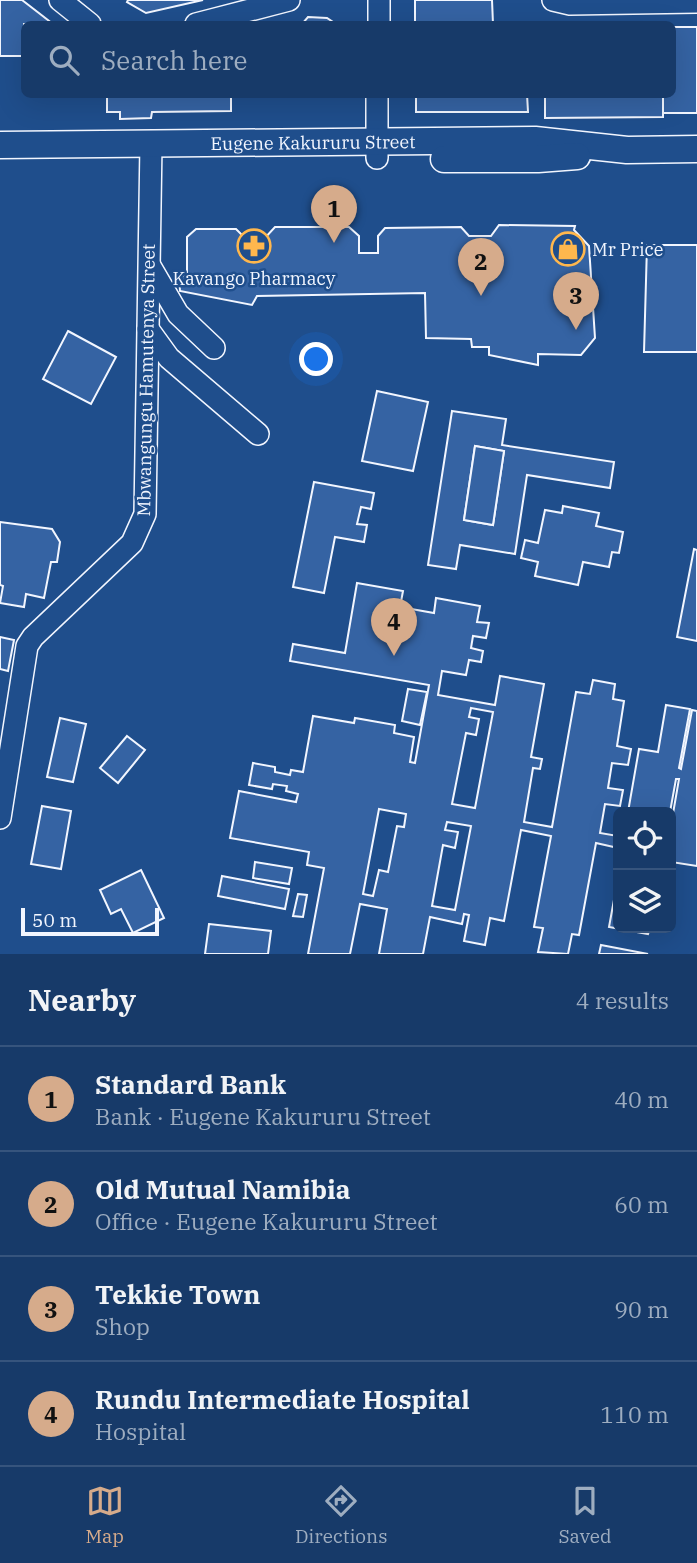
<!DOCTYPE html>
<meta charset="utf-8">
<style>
:root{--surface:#173a69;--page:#244571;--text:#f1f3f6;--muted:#9eadc0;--line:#36547d;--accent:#d6ab8b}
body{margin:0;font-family:"IBM Plex Serif",serif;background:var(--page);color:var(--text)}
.controls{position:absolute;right:21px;bottom:21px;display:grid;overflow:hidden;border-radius:10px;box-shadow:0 7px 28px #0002}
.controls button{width:63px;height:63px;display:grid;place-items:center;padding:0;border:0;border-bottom:2px solid var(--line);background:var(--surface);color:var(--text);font:35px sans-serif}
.scale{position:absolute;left:21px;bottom:18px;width:138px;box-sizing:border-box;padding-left:7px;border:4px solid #f2f6ff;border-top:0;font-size:19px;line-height:24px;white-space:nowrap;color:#f2f6ff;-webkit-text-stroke:5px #1f4e8c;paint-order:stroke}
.you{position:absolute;left:317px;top:360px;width:24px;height:24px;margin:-18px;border:5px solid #fff;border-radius:50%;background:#1a73e8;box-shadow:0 0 0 10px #1a73e833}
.badge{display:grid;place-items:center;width:46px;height:46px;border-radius:50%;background:var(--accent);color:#111;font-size:23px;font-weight:700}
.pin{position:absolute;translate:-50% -58px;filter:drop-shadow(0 2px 4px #0008)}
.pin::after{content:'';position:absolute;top:37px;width:24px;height:21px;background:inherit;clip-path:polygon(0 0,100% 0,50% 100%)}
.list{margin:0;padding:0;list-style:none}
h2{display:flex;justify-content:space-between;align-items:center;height:91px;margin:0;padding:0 28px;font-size:30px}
h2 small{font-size:23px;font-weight:400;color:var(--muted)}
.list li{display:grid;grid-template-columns:46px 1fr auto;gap:21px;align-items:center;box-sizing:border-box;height:105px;padding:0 28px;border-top:2px solid var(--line)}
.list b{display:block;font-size:26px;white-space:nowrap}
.list p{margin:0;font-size:23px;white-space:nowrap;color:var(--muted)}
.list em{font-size:23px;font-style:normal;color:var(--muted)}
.icon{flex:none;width:38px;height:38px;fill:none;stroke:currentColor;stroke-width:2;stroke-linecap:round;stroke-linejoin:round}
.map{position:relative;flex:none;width:697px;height:954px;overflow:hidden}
.search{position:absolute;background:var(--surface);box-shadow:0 7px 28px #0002;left:21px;right:21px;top:21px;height:77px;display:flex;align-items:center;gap:18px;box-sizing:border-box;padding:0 24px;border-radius:10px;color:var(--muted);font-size:26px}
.sheet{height:511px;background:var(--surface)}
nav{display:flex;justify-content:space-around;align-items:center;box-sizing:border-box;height:98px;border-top:2px solid var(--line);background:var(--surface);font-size:19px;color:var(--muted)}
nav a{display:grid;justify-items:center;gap:4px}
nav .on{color:var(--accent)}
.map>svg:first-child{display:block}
.building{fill:#3563a3;stroke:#f2f6ff;stroke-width:2;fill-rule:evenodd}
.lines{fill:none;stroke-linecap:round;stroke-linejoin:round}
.minor-casing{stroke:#f2f6ff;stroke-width:24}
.major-casing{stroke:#f2f6ff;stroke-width:29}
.minor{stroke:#1f4e8c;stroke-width:21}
.major{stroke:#1f4e8c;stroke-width:26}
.labels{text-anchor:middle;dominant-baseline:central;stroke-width:5;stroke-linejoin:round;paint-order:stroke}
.street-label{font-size:18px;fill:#f2f6ff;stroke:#1f4e8c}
.poi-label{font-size:18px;fill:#f2f6ff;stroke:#1f4e8c;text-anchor:start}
</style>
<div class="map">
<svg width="697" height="954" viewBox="0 0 697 954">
<rect width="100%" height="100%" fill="#1f4e8c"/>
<g class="building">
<polygon points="0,0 22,0 53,24 24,24 24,56 0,56"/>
<polygon points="128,0 203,0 146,13 127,2"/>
<polygon points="415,0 492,0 493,24 415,24"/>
<polygon points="308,17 327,18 336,24 302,24"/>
<polygon points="672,27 697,27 697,113 663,113 663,94 672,94"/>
<polygon points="107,94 231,94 231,111 152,112 151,118 120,119 120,112 107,112"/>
<polygon points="416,94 527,94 528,112 416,112"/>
<polygon points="545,94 663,94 663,117 545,118"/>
<polygon points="499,225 575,226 574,230 589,246 595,338 581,355 538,354 538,365 489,355 489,347 472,347 471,339 426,338 425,293 257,296 252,305 180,291 179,276 187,275 187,237 196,229 236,229 247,240 264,239 275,227 349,227 359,236 359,253 378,253 378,236 385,228 461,227 469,236 491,236"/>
<polygon points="647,245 697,245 697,352 644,352"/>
<polygon points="68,331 116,357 91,404 43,379"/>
<polygon points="377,391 428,402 413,471 362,461"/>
<path d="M452,411L506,419L502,445L614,462L610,488L527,475L515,554L460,545L456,569L428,565ZM475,446L504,451L493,525L464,520Z"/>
<polygon points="475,446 504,451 493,525 464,520"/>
<polygon points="314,482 374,493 371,509 361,507 357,524 367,525 364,542 335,537 324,593 293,587"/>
<polygon points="563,506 599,513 596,526 623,532 619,553 612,552 609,567 583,562 578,585 535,576 538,562 521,558 525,540 538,543 545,510 562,513"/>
<polygon points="0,522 52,529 60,542 57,562 51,562 44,598 26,594 24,607 0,603 3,586 0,585"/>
<polygon points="694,549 697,550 697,641 677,637"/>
<path d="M357,583L403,591L400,607L434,613L436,598L480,606L477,622L489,623L486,638L473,636L471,648L483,651L481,662L469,660L466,675L442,671L438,695L495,705L500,676L544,684L531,757L542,759L540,769L533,768L524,822L552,827L576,692L590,694L593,680L615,684L613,699L624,701L617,746L631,749L628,765L612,763L608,788L623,790L620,806L605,804L600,833L618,836V848L596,843L579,935L572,934L568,954L538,952L543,928L534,927L551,836L521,830L504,921L490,918L485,945L464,941L469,915L464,914L462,924L430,917L423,954H379L387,909L360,904L350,954H308L324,868L307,865L309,852L230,838L239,791L296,802L298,794L286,791L287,786L273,784L272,789L249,785L253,763L275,767V772L290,775L291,770L303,772L313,716L354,723L355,718L395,725L394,733L414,737L410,762L415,763L429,685L290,661L293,644L345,653ZM471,708L493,712L475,808L452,804L466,733L476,735L479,719L469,717ZM379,809L406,814L404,827L397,826L388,872L379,870L373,896L363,894ZM447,822L471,826L455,910L432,906L443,845L455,848L458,832L445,830Z"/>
<polygon points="0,637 14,640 8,671 0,669"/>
<polygon points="408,689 427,692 420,725 402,721"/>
<polygon points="666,705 690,709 679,768 681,769 692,710 697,711 697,866 671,862 671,825 679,779 676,779 670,812 628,812 639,749 658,752"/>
<polygon points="60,718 86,724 73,782 47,777"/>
<polygon points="127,736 145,750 118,783 100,768"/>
<polygon points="42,806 71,811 61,869 31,864"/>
<polygon points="255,862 292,868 289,884 253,878"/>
<polygon points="141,870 164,918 133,933 121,909 111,914 100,890"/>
<polygon points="222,876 289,889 285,909 218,896"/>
<polygon points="618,878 618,928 650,928 648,934 609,927"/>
<polygon points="298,894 307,895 303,917 293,916"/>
<polygon points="209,924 271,931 268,954 205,954"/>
<polygon points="601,945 648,954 599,954"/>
</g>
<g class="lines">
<defs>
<g id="minor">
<polyline points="60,0 90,24"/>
<polyline points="553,0 570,4 697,2"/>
<polyline points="196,24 289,0"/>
<polyline points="379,24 379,0"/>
<polyline points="377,158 377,94"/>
<polyline points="150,266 178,314 214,348"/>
<polyline points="148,329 169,358 258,434"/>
<polyline points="0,818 27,646 33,637 132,543 145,514 151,144"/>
</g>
<g id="major">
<path id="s1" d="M0,145L535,140L627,150L697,149"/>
<polyline points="444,159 538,159 577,156"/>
</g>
</defs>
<use href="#minor" class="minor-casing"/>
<use href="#major" class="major-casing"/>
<use href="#minor" class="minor"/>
<use href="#major" class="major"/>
</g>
<defs>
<symbol id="pharmacy-ring" viewBox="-11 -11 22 22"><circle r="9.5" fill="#1f4e8c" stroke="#ffb74d" stroke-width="1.5"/><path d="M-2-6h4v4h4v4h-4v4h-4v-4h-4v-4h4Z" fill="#ffb74d"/></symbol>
<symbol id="shop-ring" viewBox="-11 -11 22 22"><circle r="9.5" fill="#1f4e8c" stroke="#ffb74d" stroke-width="1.5"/><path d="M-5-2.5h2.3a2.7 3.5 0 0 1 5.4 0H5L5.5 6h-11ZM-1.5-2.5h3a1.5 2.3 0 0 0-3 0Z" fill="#ffb74d"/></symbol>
</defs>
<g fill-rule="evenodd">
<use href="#pharmacy-ring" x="235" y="227" width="38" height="38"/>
<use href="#shop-ring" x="549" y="230" width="38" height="38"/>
</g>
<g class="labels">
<g class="street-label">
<text stroke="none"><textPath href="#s1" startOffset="313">Eugene Kakururu Street</textPath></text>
<text transform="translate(146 380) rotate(-89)">Mbwangungu Hamutenya Street</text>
</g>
<g class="poi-label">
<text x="592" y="249">Mr Price</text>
<text x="254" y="278" text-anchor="middle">Kavango Pharmacy</text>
</g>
</g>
</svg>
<div class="controls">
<button><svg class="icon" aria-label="locate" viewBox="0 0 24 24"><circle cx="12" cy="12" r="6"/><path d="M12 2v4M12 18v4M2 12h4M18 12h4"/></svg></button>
<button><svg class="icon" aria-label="layers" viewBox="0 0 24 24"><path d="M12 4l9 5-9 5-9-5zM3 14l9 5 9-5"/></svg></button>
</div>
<div class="scale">50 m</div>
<div class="you"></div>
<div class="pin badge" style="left:334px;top:243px">1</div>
<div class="pin badge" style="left:481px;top:296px">2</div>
<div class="pin badge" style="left:576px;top:330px">3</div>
<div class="pin badge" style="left:394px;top:656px">4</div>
<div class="search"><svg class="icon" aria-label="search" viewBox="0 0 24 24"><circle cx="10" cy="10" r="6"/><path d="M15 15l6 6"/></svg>Search here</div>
</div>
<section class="sheet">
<h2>Nearby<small>4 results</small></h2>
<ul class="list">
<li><span class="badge">1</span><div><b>Standard Bank</b><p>Bank · Eugene Kakururu Street</p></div><em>40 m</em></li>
<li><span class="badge">2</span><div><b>Old Mutual Namibia</b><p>Office · Eugene Kakururu Street</p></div><em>60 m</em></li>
<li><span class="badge">3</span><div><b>Tekkie Town</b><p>Shop</p></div><em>90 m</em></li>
<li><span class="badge">4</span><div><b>Rundu Intermediate Hospital</b><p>Hospital</p></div><em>110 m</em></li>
</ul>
</section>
<nav>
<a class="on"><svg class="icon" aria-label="map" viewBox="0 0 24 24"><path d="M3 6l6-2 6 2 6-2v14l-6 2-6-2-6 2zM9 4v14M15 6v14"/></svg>Map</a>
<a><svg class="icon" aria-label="directions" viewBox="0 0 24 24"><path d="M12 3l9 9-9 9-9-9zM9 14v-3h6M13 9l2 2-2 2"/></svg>Directions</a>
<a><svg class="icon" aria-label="saved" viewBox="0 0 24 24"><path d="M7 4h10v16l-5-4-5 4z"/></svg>Saved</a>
</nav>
